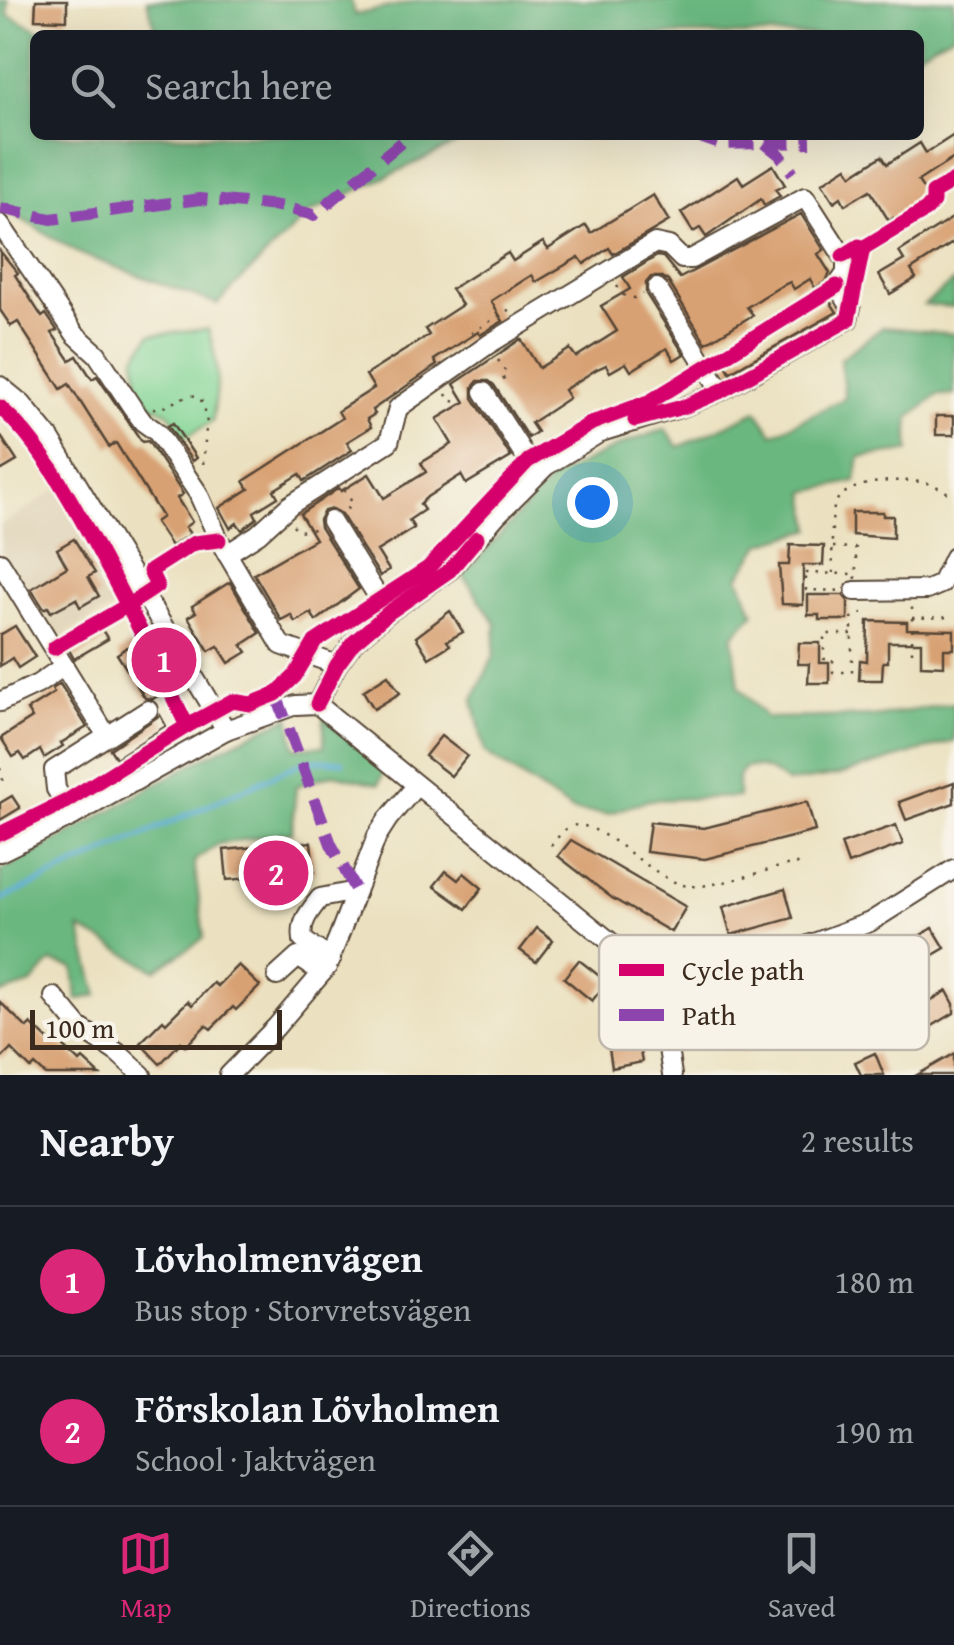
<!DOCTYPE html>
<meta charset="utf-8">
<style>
:root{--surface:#171b24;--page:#20242c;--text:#f1f3f6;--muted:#9ea1a6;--line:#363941;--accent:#db2777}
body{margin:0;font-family:"Gentium Book Plus",serif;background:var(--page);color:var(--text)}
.scale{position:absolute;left:30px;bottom:25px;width:252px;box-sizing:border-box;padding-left:10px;border:5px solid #3b2a1e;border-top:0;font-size:28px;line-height:35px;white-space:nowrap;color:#3b2a1e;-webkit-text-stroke:8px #f7f3e8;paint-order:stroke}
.you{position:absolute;left:592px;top:502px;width:35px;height:35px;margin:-25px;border:8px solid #fff;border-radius:50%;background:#1a73e8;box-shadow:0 0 0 15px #1a73e833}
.badge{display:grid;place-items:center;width:65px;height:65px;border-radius:50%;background:var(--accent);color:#fff;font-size:32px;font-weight:700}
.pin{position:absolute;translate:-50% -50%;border:5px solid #fff;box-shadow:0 2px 10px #0006}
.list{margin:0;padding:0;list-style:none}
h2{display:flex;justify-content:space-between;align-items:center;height:130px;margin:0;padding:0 40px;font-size:42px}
h2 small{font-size:32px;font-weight:400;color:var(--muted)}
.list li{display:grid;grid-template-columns:65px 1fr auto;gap:30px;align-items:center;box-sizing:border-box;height:150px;padding:0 40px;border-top:2px solid var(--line)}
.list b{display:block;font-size:38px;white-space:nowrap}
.list p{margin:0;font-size:32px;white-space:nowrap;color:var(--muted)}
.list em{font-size:32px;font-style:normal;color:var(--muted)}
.icon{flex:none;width:55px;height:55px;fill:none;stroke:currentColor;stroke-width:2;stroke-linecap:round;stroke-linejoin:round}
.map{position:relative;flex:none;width:954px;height:1075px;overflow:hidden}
.search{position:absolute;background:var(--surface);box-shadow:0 10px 40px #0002;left:30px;right:30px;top:30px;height:110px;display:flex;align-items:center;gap:25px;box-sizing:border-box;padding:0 35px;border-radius:15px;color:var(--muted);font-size:38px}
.sheet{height:430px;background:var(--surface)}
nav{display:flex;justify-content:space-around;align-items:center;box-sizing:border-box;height:140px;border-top:2px solid var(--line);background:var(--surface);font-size:28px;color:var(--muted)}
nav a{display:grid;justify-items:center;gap:5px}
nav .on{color:var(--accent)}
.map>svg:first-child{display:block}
.built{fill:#ddcfb1}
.green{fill:#84d697;stroke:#60805a;stroke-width:2.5}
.forest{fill:#6bb780;stroke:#53704f;stroke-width:2.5}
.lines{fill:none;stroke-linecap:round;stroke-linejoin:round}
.stream{stroke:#59acd4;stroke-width:5}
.building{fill:#d8a173}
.minor-casing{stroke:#554536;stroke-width:22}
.path{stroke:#554536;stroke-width:2.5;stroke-dasharray:2.5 8;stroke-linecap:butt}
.minor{stroke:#fff;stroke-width:18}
.quiet{stroke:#8e44ad;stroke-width:12;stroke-dasharray:25 12;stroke-linecap:butt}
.cycleway-casing{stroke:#f7f3e8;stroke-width:21}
.cycleway{stroke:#d6006c;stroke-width:15}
.key{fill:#f7f3e8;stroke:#bfb7ab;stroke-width:2.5}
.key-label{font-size:28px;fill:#3b2a1e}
</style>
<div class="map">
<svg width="954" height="1075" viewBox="0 0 954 1075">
<rect width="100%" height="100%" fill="#f7f3e8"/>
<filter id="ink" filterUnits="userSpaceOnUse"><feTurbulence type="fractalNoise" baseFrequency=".01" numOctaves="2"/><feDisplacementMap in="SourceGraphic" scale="20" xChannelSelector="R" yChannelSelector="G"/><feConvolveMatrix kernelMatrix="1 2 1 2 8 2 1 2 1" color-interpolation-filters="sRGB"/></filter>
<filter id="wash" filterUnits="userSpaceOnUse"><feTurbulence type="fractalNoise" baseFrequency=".0048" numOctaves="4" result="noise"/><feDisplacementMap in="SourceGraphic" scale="40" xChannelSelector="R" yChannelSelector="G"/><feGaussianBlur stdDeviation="2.25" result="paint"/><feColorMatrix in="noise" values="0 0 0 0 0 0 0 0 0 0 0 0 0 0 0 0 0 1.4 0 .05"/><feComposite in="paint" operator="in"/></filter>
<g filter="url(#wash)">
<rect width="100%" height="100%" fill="#ebe1c0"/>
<polygon class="built" points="59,488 123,605 98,615 56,640 0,549 0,526"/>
<path class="green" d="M208,329C220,367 219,383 212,422L185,437L169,413L150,404L140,390L135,358L150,335Z"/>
<g class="forest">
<polygon points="0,0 8,0 8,15 49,35 35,35 35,135 475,135 309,213 217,304 78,253 0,206"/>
<polygon points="147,0 351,0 355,15 420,0 954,0 954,33 919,52 919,35 157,35"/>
<polygon points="954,281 954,307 924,305"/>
<path d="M883,327L954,334V395H938L909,418V451L860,457L856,481L806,492L812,529L761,544L739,577L754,613L733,636L739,687L767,718L880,716L954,703V741L839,775L787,783C773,772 762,764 744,768L738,776V797L648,800L608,814L573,811L485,753L473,700L494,655L496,624L463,575L552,478L625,443L665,429L679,447L757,411L773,434L845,398L840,359Z"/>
<path d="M324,716L386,767L379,784L333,774L296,786L292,832L218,844L194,861L204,938L156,970L80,929L98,995L77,1000L74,968L51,962L32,984L0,994V871C98,822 189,758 290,717L295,748L324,746Z"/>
</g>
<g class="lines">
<polyline class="stream" points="0,900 301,763 320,760 343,762"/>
</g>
<g id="blocks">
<g class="building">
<polygon points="36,0 67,0 67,20 35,19"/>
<polygon points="954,135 954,158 918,181 931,200 895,222 893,218 889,221 870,190 845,205 841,197 834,202 822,183 847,167 852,175 882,156 887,164 920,143 926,153"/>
<polygon points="773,165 785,185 776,190 780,196 764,205 761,199 706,237 700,228 693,232 681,213 738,176 743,184"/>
<polygon points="653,195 669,221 613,254 609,248 584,264 579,257 536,282 532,275 491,301 503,321 480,335 478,332 434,360 437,365 372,410 375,414 367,419 371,427 347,442 352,450 304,481 300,474 274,490 278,497 254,512 257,518 242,530 237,523 230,528 219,508 249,489 244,481 342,418 338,411 374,388 366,375 429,335 425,329 462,305 451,289 508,253 513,261 543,242 548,249 586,225 591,233"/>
<polygon points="801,214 824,250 818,254 830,273 826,281 815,288 810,279 794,289 790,282 781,286 747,307 753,315 706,343 668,281 662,277 651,277 646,283 646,294 684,354 674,360 667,348 631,371 626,363 610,372 606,365 597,369 564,390 569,398 531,423 537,432 528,438 494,385 489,381 478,381 473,387 473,398 511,457 466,484 461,475 427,497 420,504 424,510 409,520 414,528 377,551 389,570 380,576 341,514 332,509 324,511 319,520 320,527 359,589 316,621 311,613 295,622 291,615 281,620 254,574 315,539 300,514 339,488 341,491 369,474 384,498 426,472 421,463 452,444 437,419 465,402 454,384 521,339 539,368 570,349 576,357 617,331 601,306 630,289 623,277 657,256 663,257 680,278"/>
<polygon points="954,217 954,242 911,270 916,278 890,294 879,275 904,260 899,252"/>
<polygon points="0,251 18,273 15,275 42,317 46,314 57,330 52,333 70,360 77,356 92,379 97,376 142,442 148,441 183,494 177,498 192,522 185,527 190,534 171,546 155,522 162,517 116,443 109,447 69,384 61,389 18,322 11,326 0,310"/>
<polygon points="829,300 837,312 730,372 726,365"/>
<rect x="936" y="416" width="18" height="19"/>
<polygon points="173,423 196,458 192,461 168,426"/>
<polygon points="0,435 17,461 0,471"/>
<polygon points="852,512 883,512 883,516 893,516 893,538 852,535"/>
<polygon points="74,539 95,573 88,577 99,596 80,607 76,599 51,612 48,607 44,609 31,589 67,567 57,549"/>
<polygon points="790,545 824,546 823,565 803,565 803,605 782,604 779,565 789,565"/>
<polygon points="230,582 260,633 242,645 247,652 229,663 218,646 209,651 188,617 196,612 192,606"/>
<polygon points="808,595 843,595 848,601 848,620 819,620 819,615 808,615"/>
<polygon points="450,611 463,632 447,641 450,645 429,658 416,637"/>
<polygon points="868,621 907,622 907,629 954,630 954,649 944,649 944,666 921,665 921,642 888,642 888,662 883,662 882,680 859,680 860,660 867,661"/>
<polygon points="15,626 35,657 18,668 12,658 0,666 0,635"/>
<polygon points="100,627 108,639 74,659 68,648"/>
<polygon points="799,643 820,643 820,663 829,663 829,683 808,683 809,664 798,664"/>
<polygon points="129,646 159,695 153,699 145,698 117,654"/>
<polygon points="388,675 400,693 374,709 363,691"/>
<polygon points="60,684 87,727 61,743 63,746 44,758 40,750 25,760 20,753 13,757 1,738 32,718 27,710 54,693 52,689"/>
<polygon points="160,715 166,726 116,758 110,749"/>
<polygon points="441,736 467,756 451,776 425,756"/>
<polygon points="954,782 954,803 906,820 899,802"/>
<polygon points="12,796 20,808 0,820 0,803"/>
<polygon points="807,802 815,831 705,859 646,852 650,822 704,828"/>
<polygon points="896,825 903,844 848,864 841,844"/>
<polygon points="571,840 686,907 671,932 612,898 558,856"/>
<polygon points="311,842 314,872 299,874 300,893 266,896 265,877 227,880 224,850"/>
<polygon points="446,871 458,880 464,873 482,888 466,909 434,886"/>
<polygon points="785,889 793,918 731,935 723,907"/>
<polygon points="537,928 553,940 536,962 520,950"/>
<polygon points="933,928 945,948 909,969 897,949"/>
<polygon points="579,960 607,982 592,1001 564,978"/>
<polygon points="238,965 260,986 236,1010 233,1007 211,1029 206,1025 186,1046 181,1042 160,1064 140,1043 163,1020 166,1023 188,1001 192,1005 213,983 217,986"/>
<polygon points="947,991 954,1004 954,1013 922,1032 911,1012"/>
<polygon points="0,1002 27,1028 31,1024 53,1045 57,1040 80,1062 83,1059 100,1075 46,1075 35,1065 31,1069 11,1049 0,1060"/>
<polygon points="756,1024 761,1048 741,1052 737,1027"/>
<polygon points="636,1030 642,1062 612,1068 607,1035"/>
<polygon points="875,1053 884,1075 861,1075 855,1062"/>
<polygon points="954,1054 954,1075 917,1075"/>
</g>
</g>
</g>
<g filter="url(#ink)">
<use href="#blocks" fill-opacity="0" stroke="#554536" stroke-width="2.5"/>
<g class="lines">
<defs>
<g id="minor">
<polyline points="0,224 75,334 97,354 132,407 143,422 157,432 198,493 219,540 281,645 337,665"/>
<polyline points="657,288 721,391"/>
<polyline points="0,386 22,404 49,437 226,730"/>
<polyline points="484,392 537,475"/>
<polyline points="331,521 388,613"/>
<polyline points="227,554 258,534 290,505 389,442 398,408 489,344 655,243 669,246 682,259 691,259 805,197 846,261 846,273 837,286 851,307 848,320 721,391 686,406 601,432 546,466 496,516 450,570 388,613 353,643 337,665 317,704"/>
<polyline points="0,562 107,736"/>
<polyline points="855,591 927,590 941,584 954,557"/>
<polyline points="0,702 38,684 64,666"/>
<polyline points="317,704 618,948 669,977 683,981 723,977 870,922 954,869"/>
<polyline points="73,816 56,789 54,770 148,710"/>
<polyline points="0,852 73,816 226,730 296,705 317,704"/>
<path d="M331,959L303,940C300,922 309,912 320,898L356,891"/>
<polyline points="277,976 298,957 322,973"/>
<polyline points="669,977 661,1001 672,1075"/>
<polyline points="54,997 79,1027 118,1053 142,1075"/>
<polyline points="229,1075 276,1027 327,967 377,836 388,819 416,786"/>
</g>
</defs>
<use href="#minor" class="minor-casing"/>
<g class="path">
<polyline points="617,286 623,295 634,298 643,294"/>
<polyline points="471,333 515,306"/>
<polyline points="498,360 507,374 501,382"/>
<polyline points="446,394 449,400 464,404 468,402"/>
<path d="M153,408C171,410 182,390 200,397L207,416L203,466"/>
<polyline points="344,490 352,502 345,512"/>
<polyline points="293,525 298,531 316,529"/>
<polyline points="833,547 856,548 856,572"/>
<polygon points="806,573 856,574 855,591 806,590"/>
<path d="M833,573C833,556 829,516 836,502C847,480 904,478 926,483C937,485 945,491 954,497"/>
<polyline points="912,618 954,617"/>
<polyline points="852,634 824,634 824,659 833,659 833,672 852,672 852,618 868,610"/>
<polyline points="912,652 912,607"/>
<polyline points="0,768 5,788"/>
<path d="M551,846C556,840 561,832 567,828C594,810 653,882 688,886C713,889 768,869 795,863L801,868"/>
</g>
<use href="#minor" class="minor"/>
<g class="quiet">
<polyline points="694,135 720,144 811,142"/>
<polyline points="765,143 780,155 793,173"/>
<polyline points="0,208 51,219 200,199 278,206 314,215 410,135"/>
<polyline points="276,694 331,844 356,891"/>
</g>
<defs>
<g id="cycleway">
<polyline points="843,256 859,246 863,248 926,210 933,202 933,193 954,181"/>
<path d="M0,407C38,441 64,488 89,533C124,596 156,661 187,726L65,802L0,834"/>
<polyline points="635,420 686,406 721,391 848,320 863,248"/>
<path d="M54,648C89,626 124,610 157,586L150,571L194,543L219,540"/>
<polyline points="317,704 337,665 353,643 388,613 450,570 477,538"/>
<polyline points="187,726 232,701 251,704 276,694 295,676 315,642 428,568 528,461 592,423 651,401 837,286"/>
</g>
</defs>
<use href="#cycleway" class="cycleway-casing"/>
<use href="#cycleway" class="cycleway"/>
</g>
</g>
<rect x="599" y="935" width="330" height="115" rx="15" class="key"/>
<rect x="619" y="964" width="45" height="12" fill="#d6006c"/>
<rect x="619" y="1009" width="45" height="12" fill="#8e44ad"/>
<g class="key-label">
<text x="682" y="980">Cycle path</text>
<text x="682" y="1025">Path</text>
</g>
</svg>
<div class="scale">100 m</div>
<div class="you"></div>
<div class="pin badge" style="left:164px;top:660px">1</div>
<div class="pin badge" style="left:276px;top:873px">2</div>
<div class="search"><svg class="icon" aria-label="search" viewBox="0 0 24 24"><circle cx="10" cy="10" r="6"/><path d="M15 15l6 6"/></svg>Search here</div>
</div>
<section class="sheet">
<h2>Nearby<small>2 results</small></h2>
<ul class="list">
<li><span class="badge">1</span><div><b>Lövholmenvägen</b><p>Bus stop · Storvretsvägen</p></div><em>180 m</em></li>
<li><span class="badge">2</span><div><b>Förskolan Lövholmen</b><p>School · Jaktvägen</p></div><em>190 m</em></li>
</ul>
</section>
<nav>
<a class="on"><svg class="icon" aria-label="map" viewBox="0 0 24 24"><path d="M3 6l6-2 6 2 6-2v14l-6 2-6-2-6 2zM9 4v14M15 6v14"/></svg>Map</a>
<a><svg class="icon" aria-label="directions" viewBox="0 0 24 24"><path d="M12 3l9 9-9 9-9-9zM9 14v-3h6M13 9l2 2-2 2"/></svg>Directions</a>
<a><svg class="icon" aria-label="saved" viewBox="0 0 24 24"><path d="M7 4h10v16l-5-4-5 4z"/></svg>Saved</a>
</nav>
